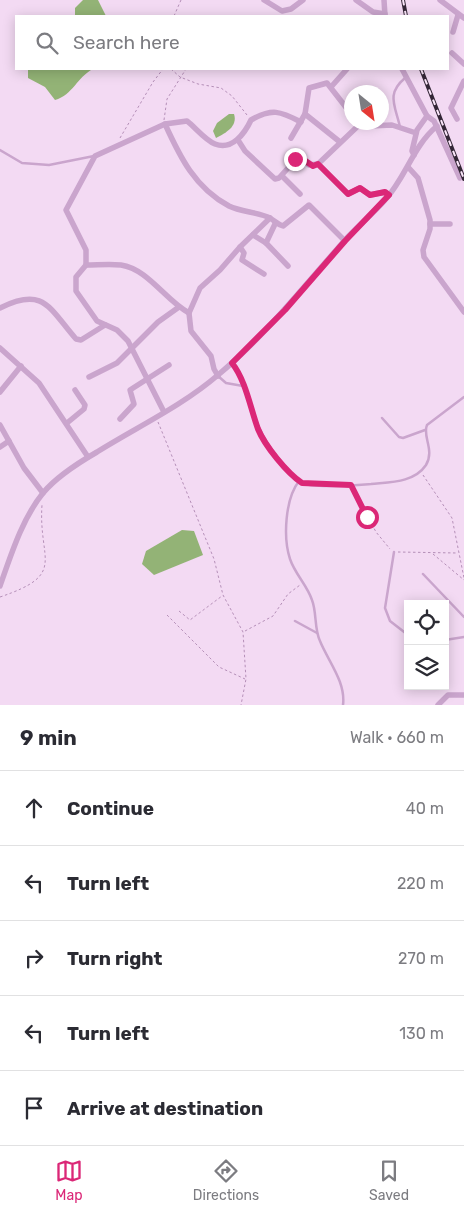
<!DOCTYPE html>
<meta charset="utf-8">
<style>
:root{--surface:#fff;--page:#f2f2f3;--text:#2b2b33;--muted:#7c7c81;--line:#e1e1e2;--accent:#db2777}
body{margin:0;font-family:Rubik,sans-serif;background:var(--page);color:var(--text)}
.controls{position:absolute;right:15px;bottom:15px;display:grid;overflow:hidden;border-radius:0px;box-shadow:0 2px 12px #0003}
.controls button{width:45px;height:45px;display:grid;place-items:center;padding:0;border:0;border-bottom:1px solid var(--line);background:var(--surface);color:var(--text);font:25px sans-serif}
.compass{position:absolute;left:344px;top:85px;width:45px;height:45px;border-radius:50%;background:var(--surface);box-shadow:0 2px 12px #0003;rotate:150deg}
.stop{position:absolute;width:15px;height:15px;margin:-11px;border:4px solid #db2777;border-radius:50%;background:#fff}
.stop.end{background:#db2777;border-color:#fff;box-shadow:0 1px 5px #0008}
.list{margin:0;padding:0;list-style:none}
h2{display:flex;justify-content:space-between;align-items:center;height:65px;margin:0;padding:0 20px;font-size:21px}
h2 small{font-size:16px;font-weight:400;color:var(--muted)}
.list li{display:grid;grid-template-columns:32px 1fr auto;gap:15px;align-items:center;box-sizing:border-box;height:75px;padding:0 20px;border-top:1px solid var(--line)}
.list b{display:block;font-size:19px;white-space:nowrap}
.list em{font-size:16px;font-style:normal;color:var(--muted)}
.icon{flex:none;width:28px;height:28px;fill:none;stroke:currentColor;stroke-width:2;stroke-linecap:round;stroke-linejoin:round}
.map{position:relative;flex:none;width:464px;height:705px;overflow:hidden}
.search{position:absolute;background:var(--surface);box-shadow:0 2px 12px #0003;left:15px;right:15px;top:15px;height:55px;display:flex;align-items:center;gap:12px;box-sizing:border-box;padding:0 18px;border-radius:0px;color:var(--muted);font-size:19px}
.sheet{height:440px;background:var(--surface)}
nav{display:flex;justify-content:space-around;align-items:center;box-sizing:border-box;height:70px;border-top:1px solid var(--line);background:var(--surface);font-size:14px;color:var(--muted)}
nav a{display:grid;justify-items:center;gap:2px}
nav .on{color:var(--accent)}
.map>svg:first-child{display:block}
.water{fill:#93b376}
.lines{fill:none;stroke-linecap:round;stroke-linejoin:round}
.path{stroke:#b58fb8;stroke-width:1;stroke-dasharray:2.5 2.5;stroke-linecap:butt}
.service{stroke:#caa5cd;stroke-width:2.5}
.minor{stroke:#caa5cd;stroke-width:5.5}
.rail-casing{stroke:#342737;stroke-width:4}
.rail{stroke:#fbe6fa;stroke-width:2;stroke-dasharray:5.5;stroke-linecap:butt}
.route{stroke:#db2777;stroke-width:6}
</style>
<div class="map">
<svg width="464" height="705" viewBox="0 0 464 705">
<rect width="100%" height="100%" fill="#f3daf3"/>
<g class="water">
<polygon points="83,0 98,0 106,16 75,16 75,8"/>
<path d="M28,69H93C77,77 73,95 55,100L45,87L28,78Z"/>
<path d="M229,114H234C238,126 226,133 216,138L213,131L217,123Z"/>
<polygon points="182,530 194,531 203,555 154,575 142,564 146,551"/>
</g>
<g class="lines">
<g class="path">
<polyline points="174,16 181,0"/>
<polyline points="171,69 180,77 198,84 221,88 232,96 247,115"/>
<polyline points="164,120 167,99 186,69"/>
<polyline points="120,138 153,82 163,69"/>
<polyline points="158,422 214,559 223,595 243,632 246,679 241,705"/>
<polyline points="423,475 452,518 464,578"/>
<polyline points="353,489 376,532 390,549"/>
<polyline points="398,552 457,553"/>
<polyline points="433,554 464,580"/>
<path d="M0,597C68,574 38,561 42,505"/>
<polyline points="179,611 190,620 222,596"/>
<polyline points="167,615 219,667 245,679"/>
<polyline points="245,631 273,616 288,594 300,585"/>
</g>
<g class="service">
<path d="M400,127C395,105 386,94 405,78"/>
<polyline points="0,150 22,163 49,165 94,156"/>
<path d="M232,364C242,377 246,395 252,410C260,434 271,451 289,470C293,474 297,481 302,483C314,489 356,485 371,484C389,482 414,483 426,465C435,450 422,436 427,425L464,397"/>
<polyline points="218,376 226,383 243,386"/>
<polyline points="382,418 399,437 403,438 425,430"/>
<path d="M299,481C285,499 283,538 290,559C295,574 307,585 312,600C317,613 314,628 320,641C328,661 346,682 343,705"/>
<polyline points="394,552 385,608 390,621 408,635"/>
<polyline points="423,574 464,617"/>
<polyline points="295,621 317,633"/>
<polyline points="445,640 464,637"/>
</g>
<g class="minor">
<polyline points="264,0 282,11 291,9 303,0"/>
<polyline points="356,0 373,12 385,14"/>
<polyline points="384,0 385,16"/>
<polyline points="440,0 464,18"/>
<polyline points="453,32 458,15"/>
<polyline points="452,53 464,64"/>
<polyline points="402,69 427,116 417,130 412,151 414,155"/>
<polyline points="331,87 347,69"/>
<polyline points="305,114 340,142"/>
<polyline points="427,116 434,121 460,178"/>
<polyline points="457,119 451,108 464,81"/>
<path d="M301,122C280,111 272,108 251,120C245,133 232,151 215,144C205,140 195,127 187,121L165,124C180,157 195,188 229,206C241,212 258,212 270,218C275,221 277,224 283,226L309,205L345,241"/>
<polyline points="358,122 370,126 392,125 416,133"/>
<polyline points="291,138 305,114 309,88 327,83 352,115"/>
<polyline points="238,140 245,151 275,179 279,178 298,157 309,165 318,164 348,194 360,188 370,195 385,192 389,195"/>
<polyline points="318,164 359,125"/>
<polyline points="408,167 418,178 430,220 430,229 423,250 424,257 464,312"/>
<polyline points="282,176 300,194"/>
<polyline points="430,224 450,224"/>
<polyline points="253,235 266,243 288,266"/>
<polyline points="266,243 275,224"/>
<polyline points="240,247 244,253 242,260 264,274"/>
<path d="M86,265C97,265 110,264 121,265C148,269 166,301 189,313"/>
<path d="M0,308C44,286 49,308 76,339L81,340L105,325"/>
<polyline points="0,348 39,383 88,457"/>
<polyline points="218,376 214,369 211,356 191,331 189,313 200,288 220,270 240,247 270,218"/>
<polyline points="89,377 117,363 158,322 179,307"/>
<polyline points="0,392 21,366"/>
<polyline points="164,412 128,341 117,330 97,321 76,291 76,277 86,265 86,250 66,210 95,156 165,124"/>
<polyline points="120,419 134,404 130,390 169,365"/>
<polyline points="67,423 84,409 85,405 75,390"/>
<polyline points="0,425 24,468 43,493"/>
<polyline points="0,447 9,441"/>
<path d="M0,586C11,555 22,519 43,493C57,476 78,463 97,452C137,427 182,406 218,375C266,335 304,286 345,240C358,226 373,214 385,200C406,177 413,146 437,126"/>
<polyline points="438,705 448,695 464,695"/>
</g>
<defs>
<g id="rail">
<polyline points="403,0 406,16"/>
<polyline points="421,69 464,179"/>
</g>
</defs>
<use href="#rail" class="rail-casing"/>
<use href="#rail" class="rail"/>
</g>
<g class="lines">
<path class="route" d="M295,159L301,158L313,166L318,164L348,194L360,188L370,195L385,192L389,195L345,241L285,310L232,363C246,381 250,407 258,429C265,446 287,473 302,483L351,485L367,517"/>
</g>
</svg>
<div class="controls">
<button><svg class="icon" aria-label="locate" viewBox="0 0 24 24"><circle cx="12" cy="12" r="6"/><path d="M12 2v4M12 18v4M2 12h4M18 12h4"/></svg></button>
<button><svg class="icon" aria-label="layers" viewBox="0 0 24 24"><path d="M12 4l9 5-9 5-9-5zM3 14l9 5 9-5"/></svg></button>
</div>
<svg class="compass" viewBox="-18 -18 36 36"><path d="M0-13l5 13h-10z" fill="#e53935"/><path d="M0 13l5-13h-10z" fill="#7c7c81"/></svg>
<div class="stop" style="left:367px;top:517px"></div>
<div class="stop end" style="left:295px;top:159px"></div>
<div class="search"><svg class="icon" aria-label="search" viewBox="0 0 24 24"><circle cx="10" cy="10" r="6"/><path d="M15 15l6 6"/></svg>Search here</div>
</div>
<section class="sheet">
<h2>9 min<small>Walk · 660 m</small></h2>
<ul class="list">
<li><svg class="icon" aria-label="ahead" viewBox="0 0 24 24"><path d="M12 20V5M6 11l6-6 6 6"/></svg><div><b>Continue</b></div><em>40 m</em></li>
<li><svg class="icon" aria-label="left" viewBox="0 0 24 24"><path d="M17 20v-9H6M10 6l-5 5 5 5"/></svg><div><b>Turn left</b></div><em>220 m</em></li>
<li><svg class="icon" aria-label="right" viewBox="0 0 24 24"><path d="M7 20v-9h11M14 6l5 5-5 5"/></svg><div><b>Turn right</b></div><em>270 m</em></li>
<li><svg class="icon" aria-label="left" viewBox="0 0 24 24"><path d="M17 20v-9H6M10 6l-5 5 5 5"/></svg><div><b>Turn left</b></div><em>130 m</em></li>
<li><svg class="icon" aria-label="arrive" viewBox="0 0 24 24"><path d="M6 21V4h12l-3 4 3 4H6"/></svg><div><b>Arrive at destination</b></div></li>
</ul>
</section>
<nav>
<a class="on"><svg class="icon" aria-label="map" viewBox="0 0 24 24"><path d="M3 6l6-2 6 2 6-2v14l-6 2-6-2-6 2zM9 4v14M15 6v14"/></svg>Map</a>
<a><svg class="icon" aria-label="directions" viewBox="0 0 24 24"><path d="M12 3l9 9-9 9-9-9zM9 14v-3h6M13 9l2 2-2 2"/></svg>Directions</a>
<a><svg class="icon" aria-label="saved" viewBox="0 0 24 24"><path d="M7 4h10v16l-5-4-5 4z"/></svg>Saved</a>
</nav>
